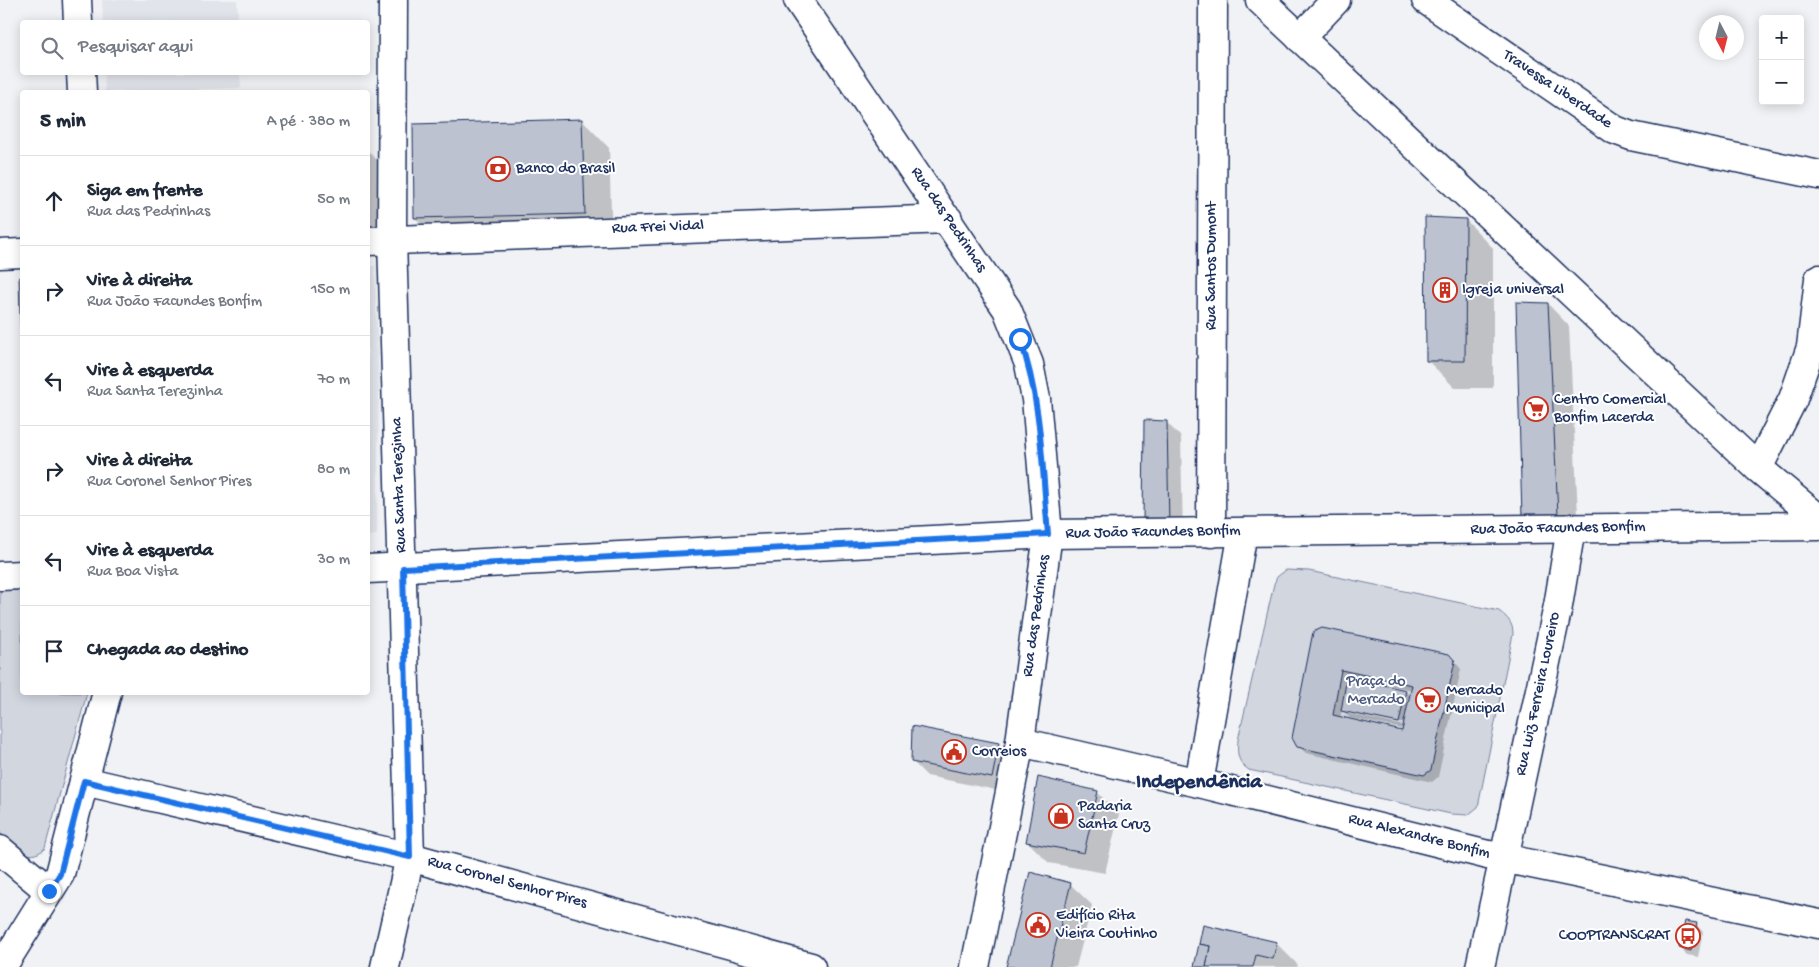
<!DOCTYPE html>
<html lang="pt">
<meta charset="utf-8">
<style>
:root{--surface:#fff;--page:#f2f2f3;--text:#1f2937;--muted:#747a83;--line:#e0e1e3}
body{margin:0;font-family:"Gochi Hand",sans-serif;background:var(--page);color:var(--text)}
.controls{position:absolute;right:15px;top:15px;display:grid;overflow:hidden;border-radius:5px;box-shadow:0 2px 12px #0003}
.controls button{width:45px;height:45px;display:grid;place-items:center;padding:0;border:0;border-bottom:1px solid var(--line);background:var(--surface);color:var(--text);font:25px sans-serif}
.compass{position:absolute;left:1699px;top:15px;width:45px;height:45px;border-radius:50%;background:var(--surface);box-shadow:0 2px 12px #0003;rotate:173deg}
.stop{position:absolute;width:15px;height:15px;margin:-11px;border:4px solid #1a73e8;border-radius:50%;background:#fff}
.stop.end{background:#1a73e8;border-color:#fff;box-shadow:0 1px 5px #0008}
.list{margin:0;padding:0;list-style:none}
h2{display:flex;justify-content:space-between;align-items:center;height:65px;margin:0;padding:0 20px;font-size:21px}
h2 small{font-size:16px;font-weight:400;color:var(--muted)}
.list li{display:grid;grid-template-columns:32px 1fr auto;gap:15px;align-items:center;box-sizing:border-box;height:90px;padding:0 20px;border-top:1px solid var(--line)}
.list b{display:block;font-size:19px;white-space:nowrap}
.list p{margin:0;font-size:16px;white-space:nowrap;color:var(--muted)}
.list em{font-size:16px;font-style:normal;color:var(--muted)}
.icon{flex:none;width:28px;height:28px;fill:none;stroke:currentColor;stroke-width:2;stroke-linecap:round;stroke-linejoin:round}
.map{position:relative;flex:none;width:1819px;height:967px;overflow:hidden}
.search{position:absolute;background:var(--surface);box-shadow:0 2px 12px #0003;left:20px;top:20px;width:350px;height:55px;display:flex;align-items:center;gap:12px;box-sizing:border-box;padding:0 18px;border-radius:5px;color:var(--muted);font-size:19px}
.panel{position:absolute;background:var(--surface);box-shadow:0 2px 12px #0003;left:20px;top:90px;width:350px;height:605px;border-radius:5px}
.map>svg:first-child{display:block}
.built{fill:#e1e4ea}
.green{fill:#d2d6df;stroke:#76829e}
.shadow{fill:#0003;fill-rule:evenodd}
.building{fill:#bcc2d0;stroke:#1b2f5e;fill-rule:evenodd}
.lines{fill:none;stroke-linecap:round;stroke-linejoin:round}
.minor-casing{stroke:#1b2f5e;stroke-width:31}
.major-casing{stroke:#1b2f5e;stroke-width:31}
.minor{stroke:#fff;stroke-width:28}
.major{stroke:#fff;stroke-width:28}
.route{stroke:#1a73e8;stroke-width:6}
.labels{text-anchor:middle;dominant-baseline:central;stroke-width:4;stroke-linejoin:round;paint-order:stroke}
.street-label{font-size:16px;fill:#1b2f5e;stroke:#fff}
.poi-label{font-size:16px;fill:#1b2f5e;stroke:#fff;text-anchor:start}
.park-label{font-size:16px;fill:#49597e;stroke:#fff}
.district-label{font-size:21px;font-weight:bold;fill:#1b2f5e;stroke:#fff}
</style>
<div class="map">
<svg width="1819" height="967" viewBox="0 0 1819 967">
<rect width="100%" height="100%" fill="#f1f2f5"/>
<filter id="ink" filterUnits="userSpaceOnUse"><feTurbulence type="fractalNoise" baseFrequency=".02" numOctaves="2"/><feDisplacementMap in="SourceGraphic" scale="10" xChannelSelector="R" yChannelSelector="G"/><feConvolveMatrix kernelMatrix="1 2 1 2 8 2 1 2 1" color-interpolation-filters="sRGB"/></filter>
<g filter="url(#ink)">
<g class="built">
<polygon points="102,0 237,0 238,22 103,22"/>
<polygon points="104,73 240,73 241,88 105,92"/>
<polygon points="368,266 375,266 379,392 377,535 368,536"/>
</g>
<g class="green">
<path d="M1286,570L1309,571L1499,611C1508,618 1513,623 1513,634L1478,807L1468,815L1451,814L1249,770C1237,762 1237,753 1238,740L1274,584L1277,577Z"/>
<path d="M0,590H22V692L87,693L45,848C28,865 13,845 0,833Z"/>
</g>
<g class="shadow">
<polygon points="582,120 609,148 612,241 443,245 415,218"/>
<polygon points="368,151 384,167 388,229 368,230"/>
<polygon points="1466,220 1493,248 1493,388 1455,388 1427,360"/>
<polygon points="20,278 22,278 22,350"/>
<polygon points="1548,304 1569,326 1579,536 1544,539"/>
<polygon points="1167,423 1181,437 1183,539 1159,539"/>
<path d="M1322,629L1449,655L1456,663L1461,669L1438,777L1432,782L1306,753L1298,746ZM1351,677L1413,690L1411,697L1405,691L1351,679ZM1342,710L1350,718L1404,729L1403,732L1340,718ZM1349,711L1405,724L1404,726L1349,714Z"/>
<polygon points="998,744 1013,759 1006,792 927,776 912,761"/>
<polygon points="1097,792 1119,814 1105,873 1049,863 1027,841"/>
<polygon points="1070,884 1092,905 1076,967 1007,967"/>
<polygon points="1696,924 1703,932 1698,957 1687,955 1680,948"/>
<polygon points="1276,943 1298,965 1297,967 1195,967"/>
</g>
<g class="building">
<polygon points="582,119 585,214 414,218 413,124"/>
<polygon points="1425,217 1466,219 1465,361 1426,361"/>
<polygon points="19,277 22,277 22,387"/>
<polygon points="1516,302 1548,303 1558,515 1522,518"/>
<polygon points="1144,420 1167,421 1169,525 1143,525"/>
<path d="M1322,628L1449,654L1455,661L1431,770L1424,775L1297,747L1292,738L1313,632ZM1341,670L1412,685L1402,731L1333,715Z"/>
<polygon points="1347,677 1406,690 1399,723 1341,711"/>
<polygon points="912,726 999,743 992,778 911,762"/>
<polygon points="1038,777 1098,791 1084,853 1026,842"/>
<polygon points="1030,872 1071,883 1050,967 1006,967"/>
<polygon points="1685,921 1697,923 1691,951 1679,948"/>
<polygon points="1203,925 1277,942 1273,959 1256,955 1253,967 1206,967 1210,946 1199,944"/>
<polygon points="1199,944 1210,946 1206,967 1194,967"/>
</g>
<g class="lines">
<defs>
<g id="minor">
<polyline points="77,0 78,22"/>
<polyline points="1426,0 1615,130 1631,136 1819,175"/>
<polyline points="1300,38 1336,0"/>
<polyline points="81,72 82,92"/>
<polyline points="368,241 948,219"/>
<polyline points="0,254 22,253"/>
<polyline points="1758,468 1793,399 1811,347 1819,279"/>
<polyline points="1211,533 1213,0"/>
<polyline points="368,569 1048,534 1819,526"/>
<polyline points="0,576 22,575"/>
<polyline points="1020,742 1199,783 1488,855 1819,924"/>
<polyline points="84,781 410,857 811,967"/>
<polyline points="1199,783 1243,532"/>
<polyline points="0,850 49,891"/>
<polyline points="1504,858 1558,606 1571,528"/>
<polyline points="2,967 60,874 107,692"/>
<polyline points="1480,967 1504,858 1488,855"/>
</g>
<g id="major">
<polyline points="798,0 1007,309 1029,364 1036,399 1048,534 1020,742 975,967"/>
<polyline points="1260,0 1758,468 1819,519"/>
<polyline points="385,967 410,857 392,239 393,0"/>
</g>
</defs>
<use href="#minor" class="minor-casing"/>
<use href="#major" class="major-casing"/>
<use href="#minor" class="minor"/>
<use href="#major" class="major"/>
</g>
</g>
<g class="lines" filter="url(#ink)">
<path class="route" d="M49,891L60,874L84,781L410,857L403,568L1048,534C1042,468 1042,401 1020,339"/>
</g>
<defs>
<symbol id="bank-ring" viewBox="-11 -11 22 22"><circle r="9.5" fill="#fff" stroke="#c8321e" stroke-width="1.5"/><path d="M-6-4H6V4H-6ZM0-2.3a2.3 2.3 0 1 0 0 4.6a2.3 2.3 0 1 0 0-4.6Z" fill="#c8321e"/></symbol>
<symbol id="building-ring" viewBox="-11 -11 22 22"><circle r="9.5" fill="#fff" stroke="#c8321e" stroke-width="1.5"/><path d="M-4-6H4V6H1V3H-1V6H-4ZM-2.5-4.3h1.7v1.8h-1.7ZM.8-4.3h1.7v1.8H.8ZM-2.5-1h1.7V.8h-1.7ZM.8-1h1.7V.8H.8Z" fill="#c8321e"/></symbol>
<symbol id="supermarket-ring" viewBox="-11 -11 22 22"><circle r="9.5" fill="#fff" stroke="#c8321e" stroke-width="1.5"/><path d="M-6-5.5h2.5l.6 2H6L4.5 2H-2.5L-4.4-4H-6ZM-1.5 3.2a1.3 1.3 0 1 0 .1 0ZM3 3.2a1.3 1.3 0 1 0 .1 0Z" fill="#c8321e"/></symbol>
<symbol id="civic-ring" viewBox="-11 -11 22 22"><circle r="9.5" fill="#fff" stroke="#c8321e" stroke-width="1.5"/><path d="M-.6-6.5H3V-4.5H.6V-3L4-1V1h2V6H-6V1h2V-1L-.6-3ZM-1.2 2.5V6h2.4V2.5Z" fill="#c8321e"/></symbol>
<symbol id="shop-ring" viewBox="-11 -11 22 22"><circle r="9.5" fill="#fff" stroke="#c8321e" stroke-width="1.5"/><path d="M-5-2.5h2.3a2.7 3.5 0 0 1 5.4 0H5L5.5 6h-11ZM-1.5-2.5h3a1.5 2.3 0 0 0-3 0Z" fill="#c8321e"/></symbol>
<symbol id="bus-ring" viewBox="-11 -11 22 22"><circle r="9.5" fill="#fff" stroke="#c8321e" stroke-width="1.5"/><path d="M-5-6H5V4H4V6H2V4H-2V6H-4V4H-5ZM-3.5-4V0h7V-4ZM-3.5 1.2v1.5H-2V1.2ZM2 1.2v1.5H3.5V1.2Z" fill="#c8321e"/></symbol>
</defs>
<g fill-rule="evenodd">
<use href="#bank-ring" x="484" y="155" width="28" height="28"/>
<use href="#building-ring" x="1431" y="276" width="28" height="28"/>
<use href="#supermarket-ring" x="1522" y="395" width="28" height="28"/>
<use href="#supermarket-ring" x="1414" y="686" width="28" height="28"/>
<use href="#civic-ring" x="940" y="738" width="28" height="28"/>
<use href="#shop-ring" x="1047" y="802" width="28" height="28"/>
<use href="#civic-ring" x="1024" y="911" width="28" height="28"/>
<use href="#bus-ring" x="1674" y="922" width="28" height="28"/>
</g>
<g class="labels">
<g class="street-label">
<text transform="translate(1557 90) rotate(34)">Travessa Liberdade</text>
<text transform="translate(948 220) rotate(56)">Rua das Pedrinhas</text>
<text transform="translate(658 228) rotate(-2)">Rua Frei Vidal</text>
<text transform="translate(1212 266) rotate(-90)">Rua Santos Dumont</text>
<text transform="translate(400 485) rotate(-92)">Rua Santa Terezinha</text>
<text transform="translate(1558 529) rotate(-1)">Rua João Facundes Bonfim</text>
<text transform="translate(1153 533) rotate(-1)">Rua João Facundes Bonfim</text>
<text transform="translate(1037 616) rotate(-82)">Rua das Pedrinhas</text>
<text transform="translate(1539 694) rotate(-78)">Rua Luiz Ferreira Loureiro</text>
<text transform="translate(1419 837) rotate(14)">Rua Alexandre Bonfim</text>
<text transform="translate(507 883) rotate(15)">Rua Coronel Senhor Pires</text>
</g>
<g class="poi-label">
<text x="516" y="169">Banco do Brasil</text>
<text x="1462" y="290">Igreja universal</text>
<text x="1554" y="400">Centro Comercial<tspan x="1554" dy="18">Bonfim Lacerda</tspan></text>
<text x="1446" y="691">Mercado<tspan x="1446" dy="18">Municipal</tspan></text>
<text x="972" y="752">Correios</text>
<text x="1078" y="807">Padaria<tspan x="1078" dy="18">Santa Cruz</tspan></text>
<text x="1056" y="916">Edifício Rita<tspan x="1056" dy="18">Vieira Coutinho</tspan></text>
<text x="1670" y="936" text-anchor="end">COOPTRANSCRAT</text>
</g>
<g class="park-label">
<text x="1376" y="682">Praça do<tspan x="1376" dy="18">Mercado</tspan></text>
</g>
<g class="district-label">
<text x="1199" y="783">Independência</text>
</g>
</g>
</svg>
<div class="controls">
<button>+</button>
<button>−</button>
</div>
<svg class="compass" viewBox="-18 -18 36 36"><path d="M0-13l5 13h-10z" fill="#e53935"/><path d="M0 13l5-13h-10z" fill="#747a83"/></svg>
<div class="stop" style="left:1020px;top:339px"></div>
<div class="stop end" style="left:49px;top:891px"></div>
<div class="search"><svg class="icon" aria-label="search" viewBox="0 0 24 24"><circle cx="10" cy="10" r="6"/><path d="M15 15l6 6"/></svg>Pesquisar aqui</div>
<section class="panel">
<h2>5 min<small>A pé · 380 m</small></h2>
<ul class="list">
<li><svg class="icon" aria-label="ahead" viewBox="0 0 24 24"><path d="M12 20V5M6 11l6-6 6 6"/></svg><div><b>Siga em frente</b><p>Rua das Pedrinhas</p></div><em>50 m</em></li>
<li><svg class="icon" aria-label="right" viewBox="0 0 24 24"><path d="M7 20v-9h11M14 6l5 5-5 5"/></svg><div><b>Vire à direita</b><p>Rua João Facundes Bonfim</p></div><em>150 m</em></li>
<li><svg class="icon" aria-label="left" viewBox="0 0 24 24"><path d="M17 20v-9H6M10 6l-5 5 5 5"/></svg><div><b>Vire à esquerda</b><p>Rua Santa Terezinha</p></div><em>70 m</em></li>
<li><svg class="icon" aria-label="right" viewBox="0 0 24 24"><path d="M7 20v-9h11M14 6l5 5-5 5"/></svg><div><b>Vire à direita</b><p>Rua Coronel Senhor Pires</p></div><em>80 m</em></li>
<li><svg class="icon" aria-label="left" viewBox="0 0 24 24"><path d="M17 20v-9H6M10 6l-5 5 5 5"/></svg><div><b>Vire à esquerda</b><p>Rua Boa Vista</p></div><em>30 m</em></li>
<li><svg class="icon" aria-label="arrive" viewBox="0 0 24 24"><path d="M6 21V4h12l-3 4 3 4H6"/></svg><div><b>Chegada ao destino</b></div></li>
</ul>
</section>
</div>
